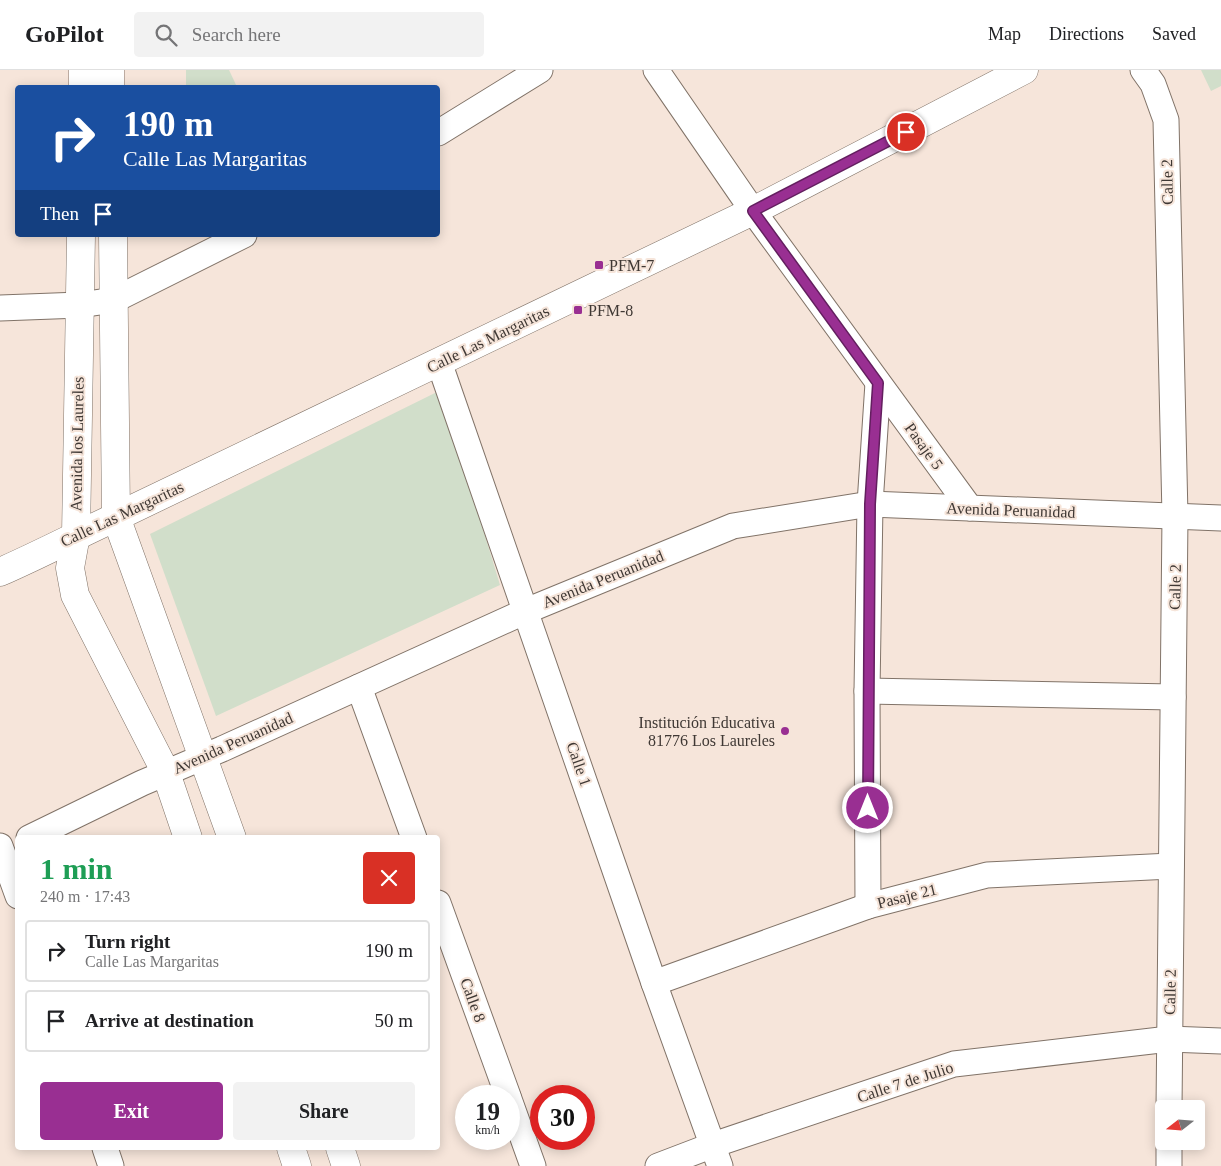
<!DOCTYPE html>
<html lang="en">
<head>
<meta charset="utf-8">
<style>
  body { margin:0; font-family:Georgia,serif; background:#f2f2f2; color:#202124; height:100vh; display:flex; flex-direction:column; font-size:19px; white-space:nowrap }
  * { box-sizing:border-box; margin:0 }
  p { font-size:16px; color:#757577 }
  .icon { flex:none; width:28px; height:28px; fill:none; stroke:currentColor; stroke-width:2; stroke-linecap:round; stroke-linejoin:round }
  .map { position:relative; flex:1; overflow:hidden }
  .side { position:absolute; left:15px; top:765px; width:425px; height:315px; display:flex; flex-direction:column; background:#fff; border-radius:5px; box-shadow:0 2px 12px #0003 }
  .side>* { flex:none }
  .top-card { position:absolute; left:15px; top:15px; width:425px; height:152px; border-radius:5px; box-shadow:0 2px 12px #0003; background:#1a4fa0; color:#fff; overflow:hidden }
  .needle { width:32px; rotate:253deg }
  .fabs { position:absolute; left:1155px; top:1030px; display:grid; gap:10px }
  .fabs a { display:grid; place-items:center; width:50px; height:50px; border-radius:5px; background:#fff; box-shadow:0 2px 12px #0003; font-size:25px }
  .speed { position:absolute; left:455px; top:1015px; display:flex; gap:10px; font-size:25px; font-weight:700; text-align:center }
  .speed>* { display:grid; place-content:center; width:65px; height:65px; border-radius:50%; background:#fff; box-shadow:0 2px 12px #0003; line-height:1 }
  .speed small { font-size:12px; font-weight:400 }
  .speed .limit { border:8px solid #d22; background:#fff; color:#111 }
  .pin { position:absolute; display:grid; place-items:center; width:42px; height:42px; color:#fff; margin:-21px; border:2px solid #fff; border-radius:50%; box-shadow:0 1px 5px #0007 }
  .me { position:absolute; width:55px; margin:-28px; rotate:0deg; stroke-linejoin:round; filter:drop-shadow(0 0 4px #0008) }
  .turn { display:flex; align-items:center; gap:18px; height:105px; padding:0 25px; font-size:22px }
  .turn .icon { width:65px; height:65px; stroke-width:2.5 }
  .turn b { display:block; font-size:35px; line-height:42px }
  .then { display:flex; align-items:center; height:48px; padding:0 25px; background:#0003; gap:10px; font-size:19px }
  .round { display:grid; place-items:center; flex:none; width:52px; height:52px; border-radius:5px; background:#f2f2f2 }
  .headline { display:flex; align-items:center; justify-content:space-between; height:85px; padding:0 25px }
  h1 { font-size:30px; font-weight:700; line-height:38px; color:#1e9e55 }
  .action { display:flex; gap:10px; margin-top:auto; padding:10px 25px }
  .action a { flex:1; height:58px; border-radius:5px; background:#992f92; color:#fff; font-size:20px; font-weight:700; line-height:58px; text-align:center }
  .action a+a { background:#f2f2f2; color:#202124 }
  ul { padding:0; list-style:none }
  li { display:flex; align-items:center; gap:15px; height:62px; margin:0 10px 8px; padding:0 15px; border:2px solid #e0e0e0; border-radius:5px }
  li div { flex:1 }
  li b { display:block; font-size:19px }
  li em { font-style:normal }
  header { display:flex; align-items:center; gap:30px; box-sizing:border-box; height:70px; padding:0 25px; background:#fff; border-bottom:1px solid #e0e0e0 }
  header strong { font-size:24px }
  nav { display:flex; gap:28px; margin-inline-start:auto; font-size:18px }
  .search { width:350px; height:45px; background:#f2f2f2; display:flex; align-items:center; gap:12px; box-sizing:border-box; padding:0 18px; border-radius:5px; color:#757577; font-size:19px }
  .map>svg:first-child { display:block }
  .green { fill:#d1deca }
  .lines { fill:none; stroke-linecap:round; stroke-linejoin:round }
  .minor-casing { stroke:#817368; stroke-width:27 }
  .secondary-casing { stroke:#817368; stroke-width:29 }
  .minor { stroke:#fff; stroke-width:25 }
  .secondary { stroke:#fff; stroke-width:28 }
  .route-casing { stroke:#631f5f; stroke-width:12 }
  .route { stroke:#992f92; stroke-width:9 }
  .poi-dot { fill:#992f92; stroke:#f6e5da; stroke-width:2 }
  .labels { text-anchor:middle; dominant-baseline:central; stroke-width:4; stroke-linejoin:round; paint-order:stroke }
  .street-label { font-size:16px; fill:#3f3834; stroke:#f6e5da }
  .poi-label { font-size:16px; fill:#3f3834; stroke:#f6e5da; text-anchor:start }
</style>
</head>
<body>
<header>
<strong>GoPilot</strong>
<div class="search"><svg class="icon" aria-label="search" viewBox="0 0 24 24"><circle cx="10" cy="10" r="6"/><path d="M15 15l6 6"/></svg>Search here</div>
<nav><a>Map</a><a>Directions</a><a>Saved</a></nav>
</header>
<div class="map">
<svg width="1221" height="1096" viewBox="0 0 1221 1096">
  <rect width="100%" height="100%" fill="#f6e5da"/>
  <g class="green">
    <path d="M186,0H229L237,17H186Z"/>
    <path d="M1201,0H1221V16L1211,21Z"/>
    <path d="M441,320L500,515L216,646L150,464Z"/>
  </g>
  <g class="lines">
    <g class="minor-casing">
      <g id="minor">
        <path d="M656,0L753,141L970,438"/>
        <path d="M1143,0L1153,14L1166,50L1175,446L1169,1039"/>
        <path d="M438,63L540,0"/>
        <path d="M0,238L80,235L114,230L244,165"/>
        <path d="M439,292L654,913L720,1096"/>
        <path d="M359,617L414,768"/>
        <path d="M867,621L1173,627"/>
        <path d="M29,768L142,713L222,679L526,541L733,456L870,434L1221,448"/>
        <path d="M0,776L18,826"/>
        <path d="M438,833L508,1026"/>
        <path d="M868,836L867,621L870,434L878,313"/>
        <path d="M654,913L868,836L987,805L1171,796"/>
        <path d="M509,1029L533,1096"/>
        <path d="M105,1078L111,1096"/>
        <path d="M658,1096L713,1075L954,994L1169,969L1221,971"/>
        <path d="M1169,1096V1071"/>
      </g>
    </g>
    <g class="secondary-casing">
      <g id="secondary">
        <path d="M110,0V18"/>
        <path d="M83,18V0"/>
        <path d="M81,165L76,465L70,498L75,525L166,703L188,768"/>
        <path d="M113,165L116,447L232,768"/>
        <path d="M0,502C39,485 77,465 116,447L753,141L1024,0"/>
        <path d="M291,1078L297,1096"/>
        <path d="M340,1078L346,1096"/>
      </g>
    </g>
    <use href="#minor" class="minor"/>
    <use href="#secondary" class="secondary"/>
  </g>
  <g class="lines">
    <g class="route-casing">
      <path id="route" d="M868,738L870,434L878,313L753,141L906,62"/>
    </g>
    <use href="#route" class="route"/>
  </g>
  <g class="poi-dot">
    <rect x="594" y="190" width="10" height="10" rx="2.5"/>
    <rect x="573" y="235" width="10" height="10" rx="2.5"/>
    <circle cx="785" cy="661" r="5"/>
  </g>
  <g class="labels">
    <g class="street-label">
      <text transform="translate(1167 112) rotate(-91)">Calle 2</text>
      <text transform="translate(488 269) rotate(-26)">Calle Las Margaritas</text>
      <text transform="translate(77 374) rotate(-89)">Avenida los Laureles</text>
      <text transform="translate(924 376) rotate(54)">Pasaje 5</text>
      <text transform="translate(1011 440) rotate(2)">Avenida Peruanidad</text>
      <text transform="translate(122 444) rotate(-25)">Calle Las Margaritas</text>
      <text transform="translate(603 509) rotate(-22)">Avenida Peruanidad</text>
      <text transform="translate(1175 517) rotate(-89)">Calle 2</text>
      <text transform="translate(233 673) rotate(-24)">Avenida Peruanidad</text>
      <text transform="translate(579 694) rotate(71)">Calle 1</text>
      <text transform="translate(907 826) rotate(-14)">Pasaje 21</text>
      <text transform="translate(1170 922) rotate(-89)">Calle 2</text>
      <text transform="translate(473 930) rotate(70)">Calle 8</text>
      <text transform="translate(905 1012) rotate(-18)">Calle 7 de Julio</text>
    </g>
    <g class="poi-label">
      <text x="609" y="195">PFM-7</text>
      <text x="588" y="240">PFM-8</text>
      <text x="775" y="652" text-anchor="end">Institución Educativa<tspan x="775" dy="18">81776 Los Laureles</tspan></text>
    </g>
  </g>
</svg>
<div class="fabs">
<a><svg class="needle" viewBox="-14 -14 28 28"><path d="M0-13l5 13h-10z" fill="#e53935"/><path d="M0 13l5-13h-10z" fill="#757577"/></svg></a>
</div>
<div class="speed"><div>19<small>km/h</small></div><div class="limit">30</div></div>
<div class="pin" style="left:906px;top:62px;background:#d93025"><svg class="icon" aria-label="arrive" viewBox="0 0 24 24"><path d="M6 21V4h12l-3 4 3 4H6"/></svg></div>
<svg class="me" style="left:868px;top:738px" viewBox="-20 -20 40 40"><circle r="17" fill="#992f92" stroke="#fff" stroke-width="3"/><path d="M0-11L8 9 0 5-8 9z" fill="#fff"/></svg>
<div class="top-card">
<div class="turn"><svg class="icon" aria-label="right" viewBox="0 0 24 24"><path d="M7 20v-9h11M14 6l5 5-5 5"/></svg><div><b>190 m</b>Calle Las Margaritas</div></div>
<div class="then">Then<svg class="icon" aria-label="arrive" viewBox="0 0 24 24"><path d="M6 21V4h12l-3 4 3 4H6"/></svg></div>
</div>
<section class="side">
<div class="headline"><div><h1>1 min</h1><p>240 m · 17:43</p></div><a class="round" style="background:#d93025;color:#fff"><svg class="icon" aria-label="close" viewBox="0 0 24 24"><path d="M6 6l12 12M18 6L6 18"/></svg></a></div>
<ul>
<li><svg class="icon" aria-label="right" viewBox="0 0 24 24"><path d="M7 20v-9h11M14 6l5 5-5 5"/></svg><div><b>Turn right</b><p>Calle Las Margaritas</p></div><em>190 m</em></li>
<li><svg class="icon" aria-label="arrive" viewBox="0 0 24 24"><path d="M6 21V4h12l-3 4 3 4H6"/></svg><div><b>Arrive at destination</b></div><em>50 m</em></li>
</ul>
<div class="action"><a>Exit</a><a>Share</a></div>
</section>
</div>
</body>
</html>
